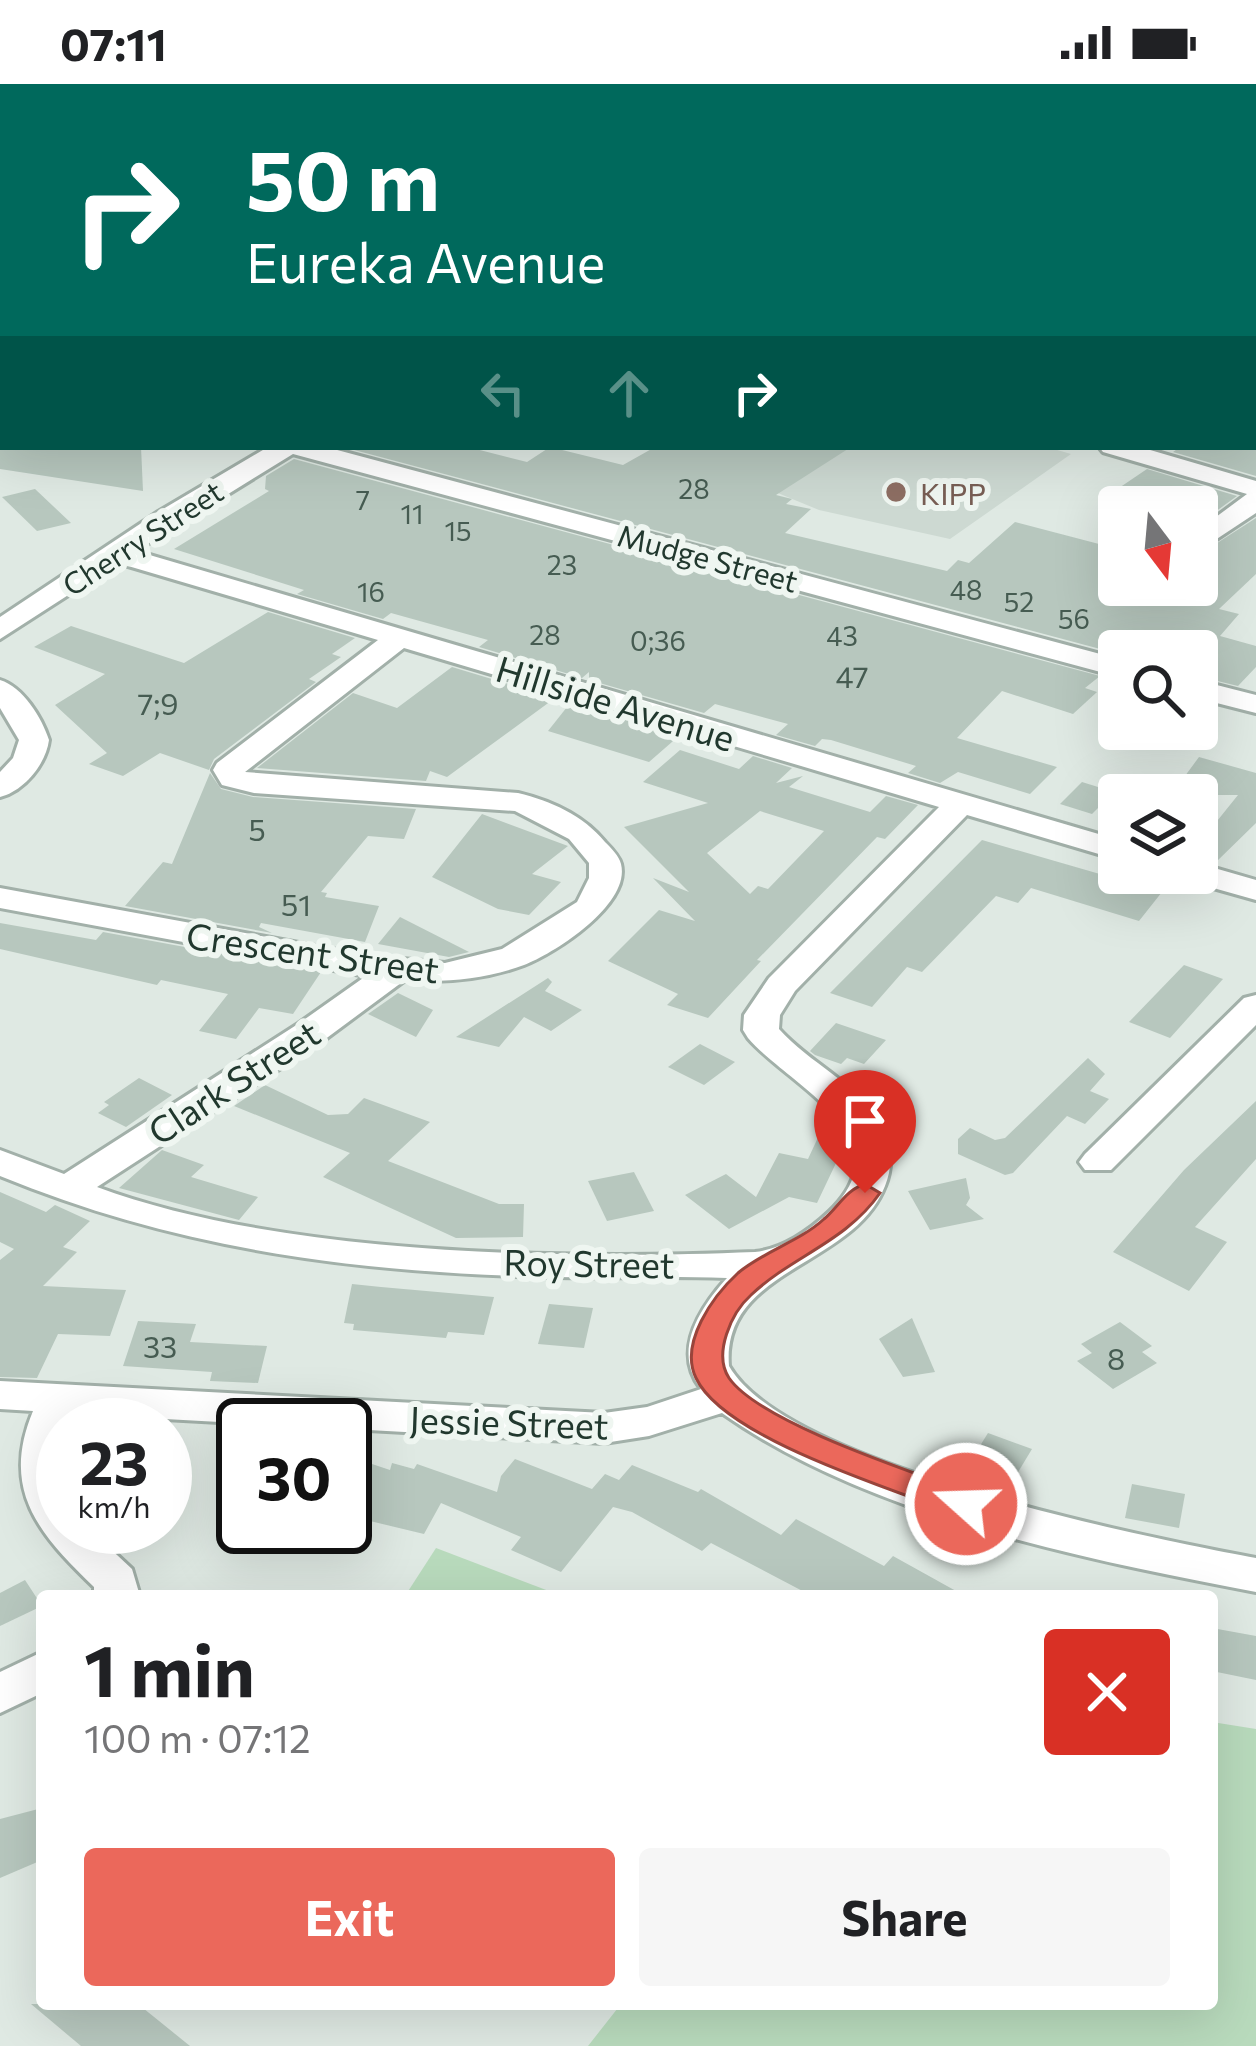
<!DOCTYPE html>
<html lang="en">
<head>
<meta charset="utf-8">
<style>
  body { margin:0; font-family:Commissioner,sans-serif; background:#f6f6f6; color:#202124; height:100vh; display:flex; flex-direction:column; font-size:45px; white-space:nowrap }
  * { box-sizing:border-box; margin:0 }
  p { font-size:39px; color:#757577 }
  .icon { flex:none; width:66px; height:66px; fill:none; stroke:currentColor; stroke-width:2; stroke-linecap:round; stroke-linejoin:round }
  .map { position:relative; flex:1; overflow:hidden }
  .sheet { position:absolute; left:36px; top:1506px; width:1182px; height:420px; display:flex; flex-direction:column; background:#fff; border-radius:12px; box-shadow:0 12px 48px #0002 }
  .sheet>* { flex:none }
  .top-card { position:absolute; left:0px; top:0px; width:1257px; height:366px; box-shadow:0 12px 48px #0002; background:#00695c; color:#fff; overflow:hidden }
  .needle { width:78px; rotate:164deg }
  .buttons { position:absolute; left:1098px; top:402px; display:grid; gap:24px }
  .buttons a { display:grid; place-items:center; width:120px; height:120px; border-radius:12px; background:#fff; box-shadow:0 12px 48px #0002; font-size:60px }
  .speed { position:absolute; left:36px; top:1314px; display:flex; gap:24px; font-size:60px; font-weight:700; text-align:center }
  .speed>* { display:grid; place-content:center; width:156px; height:156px; border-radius:50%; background:#fff; box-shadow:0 12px 48px #0002; line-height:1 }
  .speed small { font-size:30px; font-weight:400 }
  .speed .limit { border:6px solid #111; border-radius:18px; background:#fff; color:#111 }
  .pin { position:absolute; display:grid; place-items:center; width:102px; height:102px; color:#fff; margin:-123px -51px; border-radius:50% 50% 50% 0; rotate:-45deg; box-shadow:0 0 12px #0007 }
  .pin .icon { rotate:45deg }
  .me { position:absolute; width:132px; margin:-66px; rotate:290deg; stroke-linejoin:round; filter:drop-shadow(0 0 9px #0008) }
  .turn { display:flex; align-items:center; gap:42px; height:252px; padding:0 48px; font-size:54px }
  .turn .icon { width:156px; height:156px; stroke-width:2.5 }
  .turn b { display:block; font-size:84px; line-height:102px }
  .lanes { display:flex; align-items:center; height:114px; padding:0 48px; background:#0003; justify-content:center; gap:60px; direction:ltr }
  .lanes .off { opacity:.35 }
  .round { display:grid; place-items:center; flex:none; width:126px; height:126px; border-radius:12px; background:#f6f6f6 }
  .headline { display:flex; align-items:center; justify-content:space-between; height:204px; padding:0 48px }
  h1 { font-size:72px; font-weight:700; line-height:90px }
  .cta { display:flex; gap:24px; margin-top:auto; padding:24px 48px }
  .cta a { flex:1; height:138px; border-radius:12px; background:#eb685b; color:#fff; font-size:48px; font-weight:700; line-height:138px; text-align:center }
  .cta a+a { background:#f6f6f6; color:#202124 }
  .status { display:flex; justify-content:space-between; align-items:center; height:84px; padding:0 60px; background:#fff; direction:ltr }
  .status svg { height:33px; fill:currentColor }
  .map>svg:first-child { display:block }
  .built { fill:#cdd9d2 }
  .green { fill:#b8dabc }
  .building { fill:#b7c7be; fill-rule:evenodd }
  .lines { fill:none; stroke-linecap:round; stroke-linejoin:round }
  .street-casing { stroke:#a2b0a9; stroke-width:6 }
  .secondary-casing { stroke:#9fb5a9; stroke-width:6 }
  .street { fill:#fff; fill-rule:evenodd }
  .secondary { fill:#fff; fill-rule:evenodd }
  .route { fill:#eb685b; stroke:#99443b; stroke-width:3 }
  .education-dot { fill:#8d6e63; stroke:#eff6f1; stroke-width:4.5 }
  .labels { text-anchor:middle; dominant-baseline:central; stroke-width:12; stroke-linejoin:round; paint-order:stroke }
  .far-number-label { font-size:27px; fill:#465c52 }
  .far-education-label { font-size:30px; fill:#785e54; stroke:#eff6f1; text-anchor:start }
  .far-street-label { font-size:30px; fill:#21382e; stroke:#eff6f1 }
  .number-label { font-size:30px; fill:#465c52 }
  .street-label { font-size:36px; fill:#21382e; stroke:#eff6f1 }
</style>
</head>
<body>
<div class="status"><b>07:11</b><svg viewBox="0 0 49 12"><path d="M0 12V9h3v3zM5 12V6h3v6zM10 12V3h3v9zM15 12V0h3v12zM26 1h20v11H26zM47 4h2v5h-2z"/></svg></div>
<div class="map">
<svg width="1256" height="1962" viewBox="0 0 1256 1962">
  <rect width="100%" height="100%" fill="#dfe9e3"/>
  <path class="built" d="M642,363H1047L1071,370L950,455L819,426L734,391Z"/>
  <g class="green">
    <path d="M436,1464L562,1512H405Z"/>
    <path d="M1212,1638L1256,1645V1962H588L621,1920H1212Z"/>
  </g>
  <g class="building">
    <path d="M0,363H141L143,407L0,385Z"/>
    <path d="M343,363H468L527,378L550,363L623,381L655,363H851L776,411L792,415L786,420L811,425L785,449L947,487L958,476L969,479L1015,438L1099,460L1119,446V501L1177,510L1188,501H1197V472L1256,434V490L1219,525L1239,530L1220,552L1256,562V583L1238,602L1197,592V567L1138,562L1119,570Z"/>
    <path d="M1180,363H1256V392L1173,368Z"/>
    <path d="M294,375L1100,592L1085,604L1097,608L1073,630L1002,607L957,654L1057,683L1030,710L958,688L940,699L908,689L916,682L831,656L822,655L815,662L776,651L788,640L715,620L704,629L589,596V588L582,594L479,563L488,556L391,529L383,535L297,510L304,506L174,465L269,407L265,405L266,392Z"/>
    <path d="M1147,385L1237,412L1197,441V423H1164L1113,408Z"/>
    <path d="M35,405L71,439L37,447L2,413Z"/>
    <path d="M268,528L355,554L332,570L341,573L309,595L316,598L214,675L209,686L160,669L123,692L89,680L107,669L55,621L105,590L34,563L71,542L184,579Z"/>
    <path d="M452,583L555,614L447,693L430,687L426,697L257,684L353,609L397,624Z"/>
    <path d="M571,618L680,651L649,678L548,647Z"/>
    <path d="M680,666L739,685L753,672L792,684L776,699L803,692L789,703L870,728L886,712L918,721L885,755L877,753L757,876L761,877L708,934L667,921L678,910L608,877L659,826L695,837L653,794L689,808L624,743L708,719L643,698ZM760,727L824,747L768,805L758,802L750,810L707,769Z"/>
    <path d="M1199,673L1256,689V739L1215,779L1197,775V762L1238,711H1171Z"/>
    <path d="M210,689L221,705L253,713L416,725L404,755L368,752L321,808L327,809L325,813L379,822L365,858L261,839L259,843L272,849L125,822L163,778L172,780Z"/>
    <path d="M1082,698L1114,708L1092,730L1060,720Z"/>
    <path d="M482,730L568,762L532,790L561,798L529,831L498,825L432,793Z"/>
    <path d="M982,756L1162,808L1139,837L1031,804L1018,819L996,812L922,888L907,883L872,923L830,909Z"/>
    <path d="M400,833L469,868L449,873L378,860Z"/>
    <path d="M0,839L96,856L103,848L321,888L293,930L259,924L236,955L199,947L228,910L161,896L157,901L0,865Z"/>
    <path d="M1184,881L1223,895L1170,954L1129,938Z"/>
    <path d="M548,894L552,898L545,907L582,926L551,947L524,933L499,963L456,953Z"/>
    <path d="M398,909L433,926L416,953L368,930Z"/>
    <path d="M836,939L886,956L864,980L847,974L841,980L815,971L810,967Z"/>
    <path d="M700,960L735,978L704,1001L668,983Z"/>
    <path d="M1088,974L1105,990L1090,1007L1109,1015L1085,1040L1067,1032L1013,1089L1005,1091L958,1070V1055L970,1044L995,1056L1005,1054Z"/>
    <path d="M139,994L172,1011L126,1043L98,1029L109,1021L104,1018Z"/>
    <path d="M265,1001L328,1031L348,1030L364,1014L430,1038L388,1077L499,1120H524L523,1153L456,1154L323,1093L350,1069L234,1022Z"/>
    <path d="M1256,1017V1075L1195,1143L1227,1158L1189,1207L1113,1168L1184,1086Z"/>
    <path d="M828,1032L846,1058L817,1119L789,1113L729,1145L685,1111L726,1090L756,1113L779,1069L808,1075Z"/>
    <path d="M162,1066L204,1081L191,1093L258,1113L239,1136L119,1104Z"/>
    <path d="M634,1088L654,1127L607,1137L588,1097Z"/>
    <path d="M966,1094L970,1114L966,1121L984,1135L930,1146L908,1107Z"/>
    <path d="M0,1108L46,1128L55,1121L90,1137L63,1163L77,1168L43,1202L126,1206L110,1252L58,1250L37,1294L0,1293V1176L14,1165L0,1158Z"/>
    <path d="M352,1200L381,1203L494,1213L484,1251L448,1248L446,1254L353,1246L354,1240L344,1239Z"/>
    <path d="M549,1220L593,1224L584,1264L538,1260Z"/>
    <path d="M912,1234L935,1288L903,1293L879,1255Z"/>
    <path d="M138,1237L196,1240L190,1258L267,1262L258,1299L210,1297L212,1288L123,1282Z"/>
    <path d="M1120,1238L1152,1262L1142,1268L1157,1279L1113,1305L1077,1277L1092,1269L1081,1260Z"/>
    <path d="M988,1349L1032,1365L1009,1403L965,1386Z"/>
    <path d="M345,1371L390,1386L392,1379L414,1385L417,1380L497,1408L501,1392L515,1375L592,1405L605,1390L619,1396L632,1381L698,1408L701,1405L781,1451L796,1435L884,1482L893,1472L965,1512H812L711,1459L702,1467L632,1428L613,1423L561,1488L511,1466L521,1453L441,1419L424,1450L345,1431Z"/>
    <path d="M1132,1400L1185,1410L1179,1444L1125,1434Z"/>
    <path d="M25,1496L42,1522L0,1542V1509Z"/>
    <path d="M1212,1544L1256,1552V1596L1212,1587Z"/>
    <path d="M42,1724V1776L0,1794V1735Z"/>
    <path d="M31,1920H138L190,1962H81Z"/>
  </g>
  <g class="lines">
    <g class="street-casing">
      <g id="street">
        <path d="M35,0H61L33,3Z"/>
        <path d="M475,0H500L473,3Z"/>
        <path d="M692,0H716L690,3Z"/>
        <path d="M918,0H945L947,3H920Z"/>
        <path d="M1175,0H1204L1206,3H1177Z"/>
        <path d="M3,13V25L0,26V14Z"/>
        <path d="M1254,13L1256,14V26L1254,25Z"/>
        <rect x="0" y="93" width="3" height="13"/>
        <rect x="1254" y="99" width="2" height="13"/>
        <path d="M0,247L3,248V262L0,261Z"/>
        <rect x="1254" y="322" width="2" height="14"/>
        <path d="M268,363H326L1119,575V593L293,370L136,467L1119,756V776L967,731L795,907L780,931L779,945C810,980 855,997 880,1040C891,1060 894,1080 885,1102C854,1183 721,1184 729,1282C786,1381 1143,1453 1256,1474V1508C1083,1475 868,1432 722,1329L649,1352L604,1359L74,1330C49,1373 63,1395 63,1443H87L132,1485L140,1512H94V1503C39,1450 0,1406 33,1327L0,1325V1297L604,1329L647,1323L701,1305C672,1267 699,1225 727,1194C670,1192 612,1194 554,1193C360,1189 180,1166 0,1092V1066L64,1090L298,940L366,892L0,824V804L370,872L445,879L502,865L577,818L589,794V779L569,755L515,727L254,709L222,701L213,686L217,679L378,556L118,479L0,555V533L158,428ZM404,564L939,723L769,894L744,931L743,946L748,954C788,1001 908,1053 829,1128C809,1147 782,1165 755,1168C559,1176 281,1171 97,1103L324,956L405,896C445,899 486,895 524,881C555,869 631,820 621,780C619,772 611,764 605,758C583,731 551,717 518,709L245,688Z"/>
        <path d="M1099,363H1140L1256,397V429L1197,468V447L1247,410L1103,368Z"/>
        <path d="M0,596C23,603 42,634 49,656C46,680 24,707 0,713V688L13,674L19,656L0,624Z"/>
        <path d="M1197,596L1256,611V629L1197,614Z"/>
        <path d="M1197,779L1256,796V816L1185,796L1181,789H1197Z"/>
        <path d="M1256,911V941L1111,1086H1085L1079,1078L1085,1070L1244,914Z"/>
        <path d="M42,1568V1609L0,1629V1588Z"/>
      </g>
    </g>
    <g class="secondary-casing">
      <g id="secondary">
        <path d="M299,0H329L331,3H301Z"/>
        <path d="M905,0H928L903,3Z"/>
        <rect x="1254" y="220" width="2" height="14"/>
        <rect x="0" y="328" width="3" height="14"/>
      </g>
    </g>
    <use href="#street" class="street"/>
    <use href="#secondary" class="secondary"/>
  </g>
  <path class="route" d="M865,1100L880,1109C846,1158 792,1172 751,1211C731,1229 713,1270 729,1294C761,1340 922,1391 978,1412L982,1420L978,1429H954C892,1405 724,1354 696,1294C679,1259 713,1212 738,1189C764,1167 799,1158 824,1135C838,1123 847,1105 865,1100Z"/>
  <circle class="education-dot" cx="896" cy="408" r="12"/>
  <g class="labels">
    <g class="far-number-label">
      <text x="694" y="404">28</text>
      <text x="363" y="415">7</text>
      <text x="412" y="429">11</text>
      <text x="458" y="446">15</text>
      <text x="562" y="480">23</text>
      <text x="966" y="505">48</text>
      <text x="371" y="507">16</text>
      <text x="1019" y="517">52</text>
      <text x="1074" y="534">56</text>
      <text x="545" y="550">28</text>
      <text x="842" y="551">43</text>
      <text x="658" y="556">0;36</text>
    </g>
    <g class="far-education-label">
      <text x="920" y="408">KIPP</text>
    </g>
    <g class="far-street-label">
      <text transform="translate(142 453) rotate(-33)">Cherry Street</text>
      <text transform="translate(708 473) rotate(15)">Mudge Street</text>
    </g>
    <g class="number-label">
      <text x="852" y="591">47</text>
      <text x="158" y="618">7;9</text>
      <text x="257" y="744">5</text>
      <text x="296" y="819">51</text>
      <text x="160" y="1261">33</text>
      <text x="1116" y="1273">8</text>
    </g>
    <g class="street-label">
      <text transform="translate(616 618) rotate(17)">Hillside Avenue</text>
      <text transform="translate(313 867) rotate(8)">Crescent Street</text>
      <text transform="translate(233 997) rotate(-33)">Clark Street</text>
      <text transform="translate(589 1178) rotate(1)">Roy Street</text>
      <text transform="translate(509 1337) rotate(2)">Jessie Street</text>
    </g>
  </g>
</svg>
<div class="buttons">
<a><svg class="needle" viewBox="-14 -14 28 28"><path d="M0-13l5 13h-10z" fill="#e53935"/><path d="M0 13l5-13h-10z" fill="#757577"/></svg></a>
<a><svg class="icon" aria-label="search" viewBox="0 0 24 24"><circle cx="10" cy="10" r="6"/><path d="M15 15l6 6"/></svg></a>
<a><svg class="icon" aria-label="layers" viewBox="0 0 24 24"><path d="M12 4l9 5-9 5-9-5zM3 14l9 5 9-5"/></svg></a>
</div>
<div class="speed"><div>23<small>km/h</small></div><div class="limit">30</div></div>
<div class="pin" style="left:865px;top:1109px;background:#d93025"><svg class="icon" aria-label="arrive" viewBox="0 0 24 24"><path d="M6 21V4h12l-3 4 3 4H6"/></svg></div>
<svg class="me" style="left:966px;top:1420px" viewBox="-20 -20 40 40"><circle r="17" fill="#eb685b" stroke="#fff" stroke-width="3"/><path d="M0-11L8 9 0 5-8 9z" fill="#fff"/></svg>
<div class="top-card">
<div class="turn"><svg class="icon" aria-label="right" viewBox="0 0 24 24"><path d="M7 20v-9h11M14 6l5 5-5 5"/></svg><div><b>50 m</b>Eureka Avenue</div></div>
<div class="lanes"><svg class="icon off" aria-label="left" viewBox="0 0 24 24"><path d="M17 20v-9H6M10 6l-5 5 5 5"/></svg><svg class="icon off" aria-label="ahead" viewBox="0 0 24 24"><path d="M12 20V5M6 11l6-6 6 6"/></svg><svg class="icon" aria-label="right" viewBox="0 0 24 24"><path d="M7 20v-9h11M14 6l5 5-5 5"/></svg></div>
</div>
<section class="sheet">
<div class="headline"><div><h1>1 min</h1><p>100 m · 07:12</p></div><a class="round" style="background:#d93025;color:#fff"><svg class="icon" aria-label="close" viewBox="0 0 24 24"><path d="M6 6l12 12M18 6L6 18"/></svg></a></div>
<div class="cta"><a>Exit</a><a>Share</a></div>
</section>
</div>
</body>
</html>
